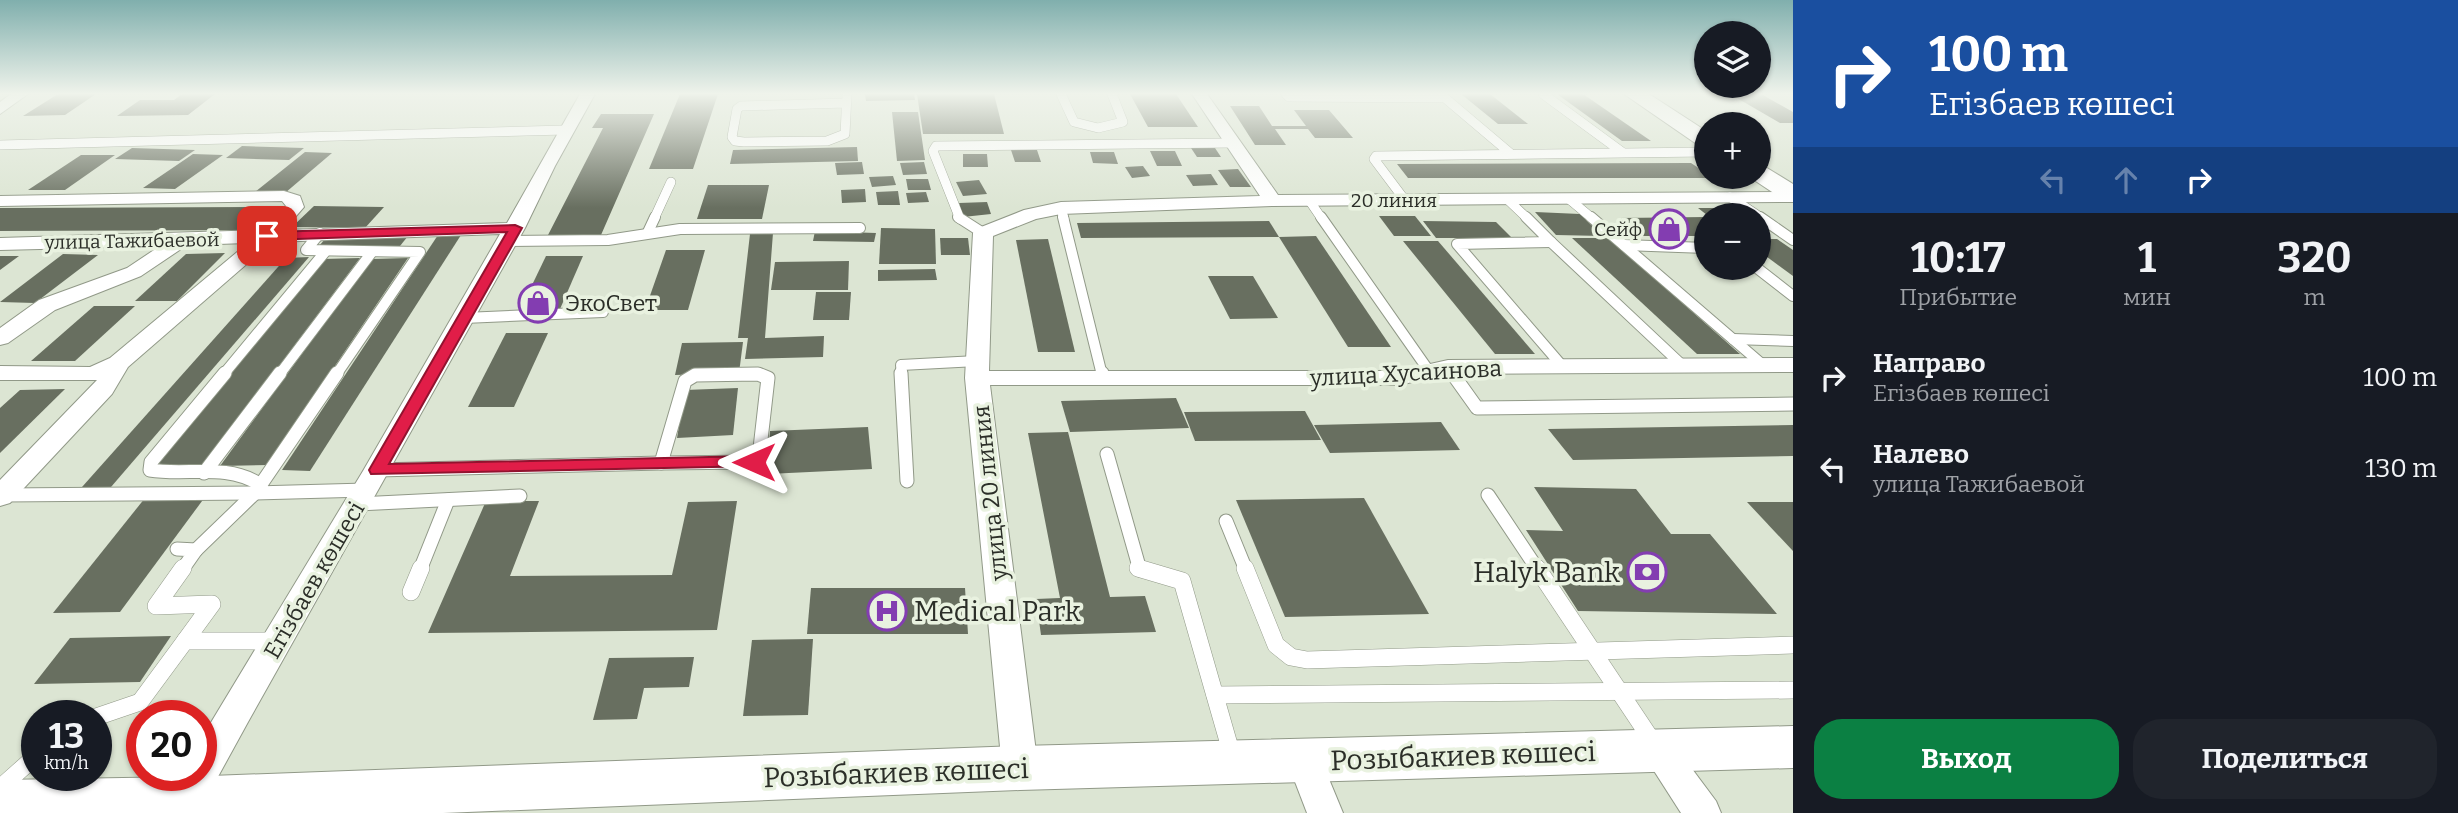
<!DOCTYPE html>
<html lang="ru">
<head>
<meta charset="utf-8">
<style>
  body { margin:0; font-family:Bitter,serif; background:#20242c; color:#f1f3f6; height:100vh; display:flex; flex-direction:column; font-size:26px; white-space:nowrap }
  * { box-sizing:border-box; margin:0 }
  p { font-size:23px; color:#9ea1a6 }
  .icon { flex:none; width:38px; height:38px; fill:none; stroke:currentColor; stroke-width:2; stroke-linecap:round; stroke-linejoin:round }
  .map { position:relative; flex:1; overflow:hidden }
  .side { display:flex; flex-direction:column; background:#171b24; width:665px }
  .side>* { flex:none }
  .guide { background:#1a4fa0; color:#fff; overflow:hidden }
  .fabs { position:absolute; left:1694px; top:21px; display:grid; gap:14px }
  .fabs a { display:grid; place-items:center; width:77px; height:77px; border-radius:50%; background:#171b24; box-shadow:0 2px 5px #0004; font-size:35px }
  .speed { position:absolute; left:21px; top:700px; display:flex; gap:14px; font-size:35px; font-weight:700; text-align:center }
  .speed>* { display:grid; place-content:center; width:91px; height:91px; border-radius:50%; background:#171b24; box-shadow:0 2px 5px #0004; line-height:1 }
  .speed small { font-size:18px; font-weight:400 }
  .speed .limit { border:10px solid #d22; background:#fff; color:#111 }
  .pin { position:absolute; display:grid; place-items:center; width:60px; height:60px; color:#fff; margin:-30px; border-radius:14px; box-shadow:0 4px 10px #0006 }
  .me { position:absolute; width:77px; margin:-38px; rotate:270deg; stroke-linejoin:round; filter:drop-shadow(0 0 5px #0008) }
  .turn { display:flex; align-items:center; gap:24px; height:147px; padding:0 21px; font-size:32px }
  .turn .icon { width:91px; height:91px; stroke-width:2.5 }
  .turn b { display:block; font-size:49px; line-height:60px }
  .lanes { display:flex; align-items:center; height:66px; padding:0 21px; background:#0003; justify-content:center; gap:35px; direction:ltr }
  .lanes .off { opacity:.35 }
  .eta { display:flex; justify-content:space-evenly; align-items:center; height:119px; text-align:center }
  .eta b { font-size:42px; font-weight:700; line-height:49px }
  .primary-button { display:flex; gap:14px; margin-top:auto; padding:14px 21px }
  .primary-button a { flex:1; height:80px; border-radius:28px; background:#0b8043; color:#fff; font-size:28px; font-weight:700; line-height:80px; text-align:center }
  .primary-button a+a { background:#20242c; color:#f1f3f6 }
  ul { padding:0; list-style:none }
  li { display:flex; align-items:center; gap:21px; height:91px; padding:0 21px }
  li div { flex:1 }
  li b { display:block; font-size:26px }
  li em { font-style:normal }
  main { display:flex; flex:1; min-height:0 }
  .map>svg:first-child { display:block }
  .building { fill:#686f60 }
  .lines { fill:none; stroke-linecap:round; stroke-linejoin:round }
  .service-far3-casing { stroke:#919988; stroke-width:10 }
  .service-far2-casing { stroke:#919988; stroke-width:12 }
  .service-far1-casing { stroke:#919988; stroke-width:15 }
  .service-casing { stroke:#919988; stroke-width:18 }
  .minor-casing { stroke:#919988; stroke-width:2 }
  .secondary-casing { stroke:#919988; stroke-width:2 }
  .service-far3 { stroke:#fff; stroke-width:9 }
  .service-far2 { stroke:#fff; stroke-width:10 }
  .service-far1 { stroke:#fff; stroke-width:13 }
  .service { stroke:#fff; stroke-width:17 }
  .minor { fill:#fff; fill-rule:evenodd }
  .secondary { fill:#fff; fill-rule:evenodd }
  .route { fill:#e11d48; stroke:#92132f; stroke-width:2 }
  .labels { text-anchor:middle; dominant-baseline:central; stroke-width:7; stroke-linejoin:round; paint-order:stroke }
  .far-street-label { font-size:19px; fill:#2b2e28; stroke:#e9f2e0 }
  .far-poi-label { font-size:19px; fill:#2b2e28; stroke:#e9f2e0; text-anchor:end }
  .poi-label { font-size:23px; fill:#2b2e28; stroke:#e9f2e0; text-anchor:start }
  .street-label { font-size:23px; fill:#2b2e28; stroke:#e9f2e0 }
  .near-poi-label { font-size:28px; fill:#2b2e28; stroke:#e9f2e0; text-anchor:end }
  .near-street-label { font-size:28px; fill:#2b2e28; stroke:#e9f2e0 }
</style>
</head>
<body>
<main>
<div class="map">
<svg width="1793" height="813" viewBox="0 0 1793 813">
  <rect width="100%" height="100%" fill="#dce5d3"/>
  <g class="building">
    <path d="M58,94H96L65,115L23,116Z"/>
    <path d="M182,94H215L188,115L117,116L140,100H174Z"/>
    <path d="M680,94H718L693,169H649Z"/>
    <path d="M865,94H914L915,100L866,101Z"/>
    <path d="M917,94H994L1004,134H923Z"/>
    <path d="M1130,94H1176L1198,127H1148Z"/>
    <path d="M1461,94H1490L1528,124H1498Z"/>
    <path d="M1557,94H1583L1651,141H1622Z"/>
    <path d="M1730,94H1761L1793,112V123H1780Z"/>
    <path d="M1230,106H1259L1272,126H1306L1294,110H1329L1353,138H1315L1308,129H1275L1286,145H1255Z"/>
    <path d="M892,112H918L925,160L897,161Z"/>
    <path d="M601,114H654L601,235H548L603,128H592Z"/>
    <path d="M242,146L304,148L289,160L226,158Z"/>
    <path d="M857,147L858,161L730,164L733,150Z"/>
    <path d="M132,148L195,150L179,161L115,159Z"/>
    <path d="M1191,148H1215L1221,157H1197Z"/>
    <path d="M1011,150H1037L1041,162H1015Z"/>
    <path d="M1150,151H1175L1182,166H1157Z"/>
    <path d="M305,152L332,153L285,193L255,192Z"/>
    <path d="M1090,152H1114L1118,164L1093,163Z"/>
    <path d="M193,154L223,155L175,189L143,188Z"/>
    <path d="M963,154H987L988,167H963Z"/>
    <path d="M81,155H115L65,190H28Z"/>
    <path d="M862,162L864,174L837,175L835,163Z"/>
    <path d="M924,162L927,174L903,175L900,163Z"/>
    <path d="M1691,163L1706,173V178H1408L1397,164Z"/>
    <path d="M1143,166L1150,176L1132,178L1125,167Z"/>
    <path d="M1238,169L1251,187H1230L1218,170Z"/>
    <path d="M1211,174L1218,185L1193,186L1186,175Z"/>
    <path d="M893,176L896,185L872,187L869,177Z"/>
    <path d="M906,179H928L931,190H908Z"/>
    <path d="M979,180L987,194L963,196L956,182Z"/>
    <path d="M708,185H769L762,219H697Z"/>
    <path d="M865,189L866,202L842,203L841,190Z"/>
    <path d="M898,191L900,205H878L876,192Z"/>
    <path d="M926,192L929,202L908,203L906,193Z"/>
    <path d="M987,202L991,214L963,217L959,203Z"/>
    <path d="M314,206L384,207L365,228L292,227Z"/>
    <path d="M282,207L259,230L0,231V208Z"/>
    <path d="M1698,208H1728L1738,215H1707Z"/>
    <path d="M1535,212L1580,214L1603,236L1556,235Z"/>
    <path d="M1379,216H1415L1431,236H1394Z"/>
    <path d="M1706,217V236H1642L1620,218Z"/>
    <path d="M1269,221L1279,237L1081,238L1077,223Z"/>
    <path d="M1423,221L1496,222L1512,238H1436Z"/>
    <path d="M881,228L935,229L936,264H879Z"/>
    <path d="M815,231L876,233L874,242L813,241Z"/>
    <path d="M773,233L765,338L824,336L823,357L745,359L748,338H738L750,234Z"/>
    <path d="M438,235H461L310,471L282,470Z"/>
    <path d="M408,236L400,246L318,247L327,237Z"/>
    <path d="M1316,236L1391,347H1348L1279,237Z"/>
    <path d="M940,238H968L970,255H941Z"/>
    <path d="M1572,238H1609L1740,354H1697Z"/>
    <path d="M1048,239L1075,352H1038L1016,240Z"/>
    <path d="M1759,239H1777L1793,250V276L1759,251Z"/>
    <path d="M1403,241H1438L1535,354H1495Z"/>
    <path d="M666,250H705L688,310H645Z"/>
    <path d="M225,253L177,301H135L186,254Z"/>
    <path d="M63,254L98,255L35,303L0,302Z"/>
    <path d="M0,256H19L0,270Z"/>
    <path d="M546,256H583L560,309L520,310Z"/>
    <path d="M309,257L111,487H82L286,258Z"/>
    <path d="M360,258L205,465L157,466L323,259Z"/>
    <path d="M408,258L268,465L220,466L371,259Z"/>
    <path d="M849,261L848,290H771L775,262Z"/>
    <path d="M935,269L937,280L878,281V270Z"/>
    <path d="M1208,276H1253L1278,318L1230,319Z"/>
    <path d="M816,292H851L849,320H813Z"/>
    <path d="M94,306H135L75,361H31Z"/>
    <path d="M506,333H548L514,407H468Z"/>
    <path d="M743,342L739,373L675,375L682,343Z"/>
    <path d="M738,388L733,435L677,438L685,390Z"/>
    <path d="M65,389L0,453V408L20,390Z"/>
    <path d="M1176,398L1189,428L1070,432L1061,401Z"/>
    <path d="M1305,411L1321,440L1195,441L1184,412Z"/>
    <path d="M1441,422L1460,450L1330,453L1314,425Z"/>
    <path d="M1793,425V456L1573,460L1548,429Z"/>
    <path d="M868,427L872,469L768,474L770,431Z"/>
    <path d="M1068,432L1110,597L1145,596L1156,632L1041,635L1036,599L1060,598L1028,433Z"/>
    <path d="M1534,487L1636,489L1671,534H1710L1777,614L1578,611L1526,530L1563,531Z"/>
    <path d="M205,497L120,612L53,613L145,498Z"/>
    <path d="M1364,498L1429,614L1285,617L1236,500Z"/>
    <path d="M486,501H539L510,576L672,575L688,502L737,501L717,630L428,633Z"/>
    <path d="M1747,502H1793V551Z"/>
    <path d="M811,588H965L968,634H807Z"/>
    <path d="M171,636L140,682L34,684L70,638Z"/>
    <path d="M813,639L808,715L743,716L752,640Z"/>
    <path d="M694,657L689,687L644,688L637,719L593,720L609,658Z"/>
  </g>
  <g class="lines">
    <g class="service-far3-casing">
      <g id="service-far3">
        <path d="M1061,94L1074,122L1098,128L1123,122L1112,94"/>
        <path d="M1286,94L1289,97L1445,98L1510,153"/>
        <path d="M1543,94L1622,152"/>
        <path d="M846,103L741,106L737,109L732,137L735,141L744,142L827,141L845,134L847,94"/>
        <path d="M0,145L565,130"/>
        <path d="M1730,197L1757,215"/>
        <path d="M1404,199L1374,159L1376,156L1706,152"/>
        <path d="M1507,199L1528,219"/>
        <path d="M1569,199L1593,219"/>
        <path d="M1309,200L1322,219"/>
        <path d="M1061,208L1064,219"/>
        <path d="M1759,217L1762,219"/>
        <path d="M654,219L671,182"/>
        <path d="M960,219L933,151L936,146L1232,143"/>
      </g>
    </g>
    <g class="service-far2-casing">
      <g id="service-far2">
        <path d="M958,217L983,233"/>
        <path d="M1063,217L1102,375"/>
        <path d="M1321,217L1429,371"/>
        <path d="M1526,217L1551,242L1457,244L1563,367"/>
        <path d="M1591,217L1763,365"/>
        <path d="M1760,217L1793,240"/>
        <path d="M648,232L655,217"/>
        <path d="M320,233L306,250L420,252L336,375"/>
        <path d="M508,241L608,240L680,229L860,228"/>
        <path d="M1551,242L1682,365"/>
        <path d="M1624,245L1706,248"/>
        <path d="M1757,268L1793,296"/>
        <path d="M464,318L603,312"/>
        <path d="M1733,339L1793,341"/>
        <path d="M1448,367L1453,375"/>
        <path d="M223,375L325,252"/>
        <path d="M279,375L372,252"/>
        <path d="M713,375H760"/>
        <path d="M902,375L901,365L977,361"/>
      </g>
    </g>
    <g class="service-far1-casing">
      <g id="service-far1">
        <path d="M225,373L151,462L150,470C186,476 226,463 259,484"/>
        <path d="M337,373L255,493L366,490"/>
        <path d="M901,373L907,481"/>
        <path d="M1102,373L1103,378"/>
        <path d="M1452,373L1477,408L1793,404"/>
        <path d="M758,374L768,378L759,457L754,462L661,463L685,381L695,375Z"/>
        <path d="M1107,454L1140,570"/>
        <path d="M377,470L661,463"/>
        <path d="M204,473L280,373"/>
        <path d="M3,495L255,493"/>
        <path d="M1488,495L1538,570"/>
        <path d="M358,504L520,496"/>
        <path d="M1226,521L1246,570"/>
        <path d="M177,549L196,550L182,570"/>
        <path d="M196,550L255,493"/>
        <path d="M420,570L448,500"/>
      </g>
    </g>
    <g class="service-casing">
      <g id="service">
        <path d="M183,568L156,606L212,604L185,641"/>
        <path d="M1138,568L1182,581L1232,755"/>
        <path d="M1245,568L1276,645L1291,657L1307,660L1793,645"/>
        <path d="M1537,568L1653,742"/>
        <path d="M411,592L421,568"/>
        <path d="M1215,695L1793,690"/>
        <path d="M96,717L140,702L185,641H275"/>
        <path d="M0,788L37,755"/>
      </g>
    </g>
    <g class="minor-casing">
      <g id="minor">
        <path d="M11,94H28L0,114V102Z"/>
        <path d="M580,94H595L555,166L525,228L248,722L214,784L201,788L188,784L185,775H201V739L363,471L500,234L272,242L128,367L112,394L10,503L0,506V480L97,380H0V366L90,367L110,358L248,243L187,245L141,276L55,310L8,343L0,345V328L39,300L127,268L160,246L0,250V238L262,230L286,206L282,201L0,206V196L284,191L300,196L304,207L284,230L507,223Z"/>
        <path d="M1192,94H1207L1278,195L1793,192V202L1273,206L1061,214L1036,219L993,236L989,371H1399L1448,360L1793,358V372L1448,374L1399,385H990L1038,768L1033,779L1020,784L1007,779L1002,768L965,378L973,233L976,229L1024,210L1061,202L1260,196Z"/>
        <path d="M1657,733L1669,738L1716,801L1721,813H1681L1640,749L1645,738Z"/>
        <path d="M1305,745L1317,750L1343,813H1307L1287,761L1293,750Z"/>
      </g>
    </g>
    <g class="secondary-casing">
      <g id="secondary">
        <path d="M1624,94H1649L1706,131V147L1698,145Z"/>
        <path d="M1759,166L1767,168L1793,184V202L1784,200L1751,178L1759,177Z"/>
        <path d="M1793,726V768L1020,790L443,813H0V780L185,777L1020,746Z"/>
      </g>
    </g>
    <use href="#service-far3" class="service-far3"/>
    <use href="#service-far2" class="service-far2"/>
    <use href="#service-far1" class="service-far1"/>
    <use href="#service" class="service"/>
    <use href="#minor" class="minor"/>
    <use href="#secondary" class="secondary"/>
  </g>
  <linearGradient id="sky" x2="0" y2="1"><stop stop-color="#80afad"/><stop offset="0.45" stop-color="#eff3eb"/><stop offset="1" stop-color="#eff3eb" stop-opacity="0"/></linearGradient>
  <rect width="1793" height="208" fill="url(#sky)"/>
  <path class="route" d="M515,225L522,228L389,464L754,456L763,462L760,466L371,474L369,470L507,232L267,240L261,236L267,232Z"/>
  <defs>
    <g id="shop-ring" transform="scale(2.0125)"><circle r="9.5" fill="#e9f2e0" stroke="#833db1" stroke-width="1.5"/><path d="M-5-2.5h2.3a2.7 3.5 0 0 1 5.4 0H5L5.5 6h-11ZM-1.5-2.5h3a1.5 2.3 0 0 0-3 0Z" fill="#833db1"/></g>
    <g id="bank-ring" transform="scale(2.0125)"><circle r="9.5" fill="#e9f2e0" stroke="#833db1" stroke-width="1.5"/><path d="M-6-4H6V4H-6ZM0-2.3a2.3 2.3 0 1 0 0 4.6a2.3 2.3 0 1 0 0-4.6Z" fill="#833db1"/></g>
    <g id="hospital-ring" transform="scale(2.0125)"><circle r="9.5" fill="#e9f2e0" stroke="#833db1" stroke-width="1.5"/><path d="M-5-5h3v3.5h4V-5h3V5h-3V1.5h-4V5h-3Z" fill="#833db1"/></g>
  </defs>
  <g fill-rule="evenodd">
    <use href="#shop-ring" x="1669" y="229"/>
    <use href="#shop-ring" x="538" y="303"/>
    <use href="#bank-ring" x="1647" y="572"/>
    <use href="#hospital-ring" x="887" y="611"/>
  </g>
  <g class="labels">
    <g class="far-street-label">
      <text x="1394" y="200">20 линия</text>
      <text transform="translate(132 241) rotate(-1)">улица Тажибаевой</text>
    </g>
    <g class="far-poi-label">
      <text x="1642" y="229">Сейф</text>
    </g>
    <g class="poi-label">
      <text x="565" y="303">ЭкоСвет</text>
    </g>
    <g class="street-label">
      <text transform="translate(1406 373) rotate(-3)">улица Хусаинова</text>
      <text transform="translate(990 493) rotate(-96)">улица 20 линия</text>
      <text transform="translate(314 580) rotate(-60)">Егізбаев көшесі</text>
    </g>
    <g class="near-poi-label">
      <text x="1620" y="572">Halyk Bank</text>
      <text x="914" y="611" text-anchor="start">Medical Park</text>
    </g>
    <g class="near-street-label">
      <text transform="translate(1463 756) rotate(-2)">Розыбакиев көшесі</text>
      <text transform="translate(896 773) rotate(-2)">Розыбакиев көшесі</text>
    </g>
  </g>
</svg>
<div class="fabs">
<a><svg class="icon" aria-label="layers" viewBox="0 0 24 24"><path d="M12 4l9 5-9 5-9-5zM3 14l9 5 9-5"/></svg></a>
<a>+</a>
<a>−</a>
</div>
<div class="speed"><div>13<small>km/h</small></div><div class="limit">20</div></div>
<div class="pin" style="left:267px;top:236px;background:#d93025"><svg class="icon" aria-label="arrive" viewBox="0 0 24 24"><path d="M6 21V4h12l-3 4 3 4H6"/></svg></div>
<svg class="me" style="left:754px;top:462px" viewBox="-20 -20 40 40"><path d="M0-17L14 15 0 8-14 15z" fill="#e11d48" stroke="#fff" stroke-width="4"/></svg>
</div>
<section class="side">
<div class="guide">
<div class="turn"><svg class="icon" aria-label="right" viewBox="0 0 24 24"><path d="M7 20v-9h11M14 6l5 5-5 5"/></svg><div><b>100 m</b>Егізбаев көшесі</div></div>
<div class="lanes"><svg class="icon off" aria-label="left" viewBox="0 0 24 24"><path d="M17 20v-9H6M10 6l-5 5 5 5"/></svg><svg class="icon off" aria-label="ahead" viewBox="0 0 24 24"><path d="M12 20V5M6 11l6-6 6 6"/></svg><svg class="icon" aria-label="right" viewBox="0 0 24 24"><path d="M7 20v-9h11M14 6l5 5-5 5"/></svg></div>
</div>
<div class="eta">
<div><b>10:17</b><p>Прибытие</p></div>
<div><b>1</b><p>мин</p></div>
<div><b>320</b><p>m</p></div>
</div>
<ul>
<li><svg class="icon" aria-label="right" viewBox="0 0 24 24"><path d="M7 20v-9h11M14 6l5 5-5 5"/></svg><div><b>Направо</b><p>Егізбаев көшесі</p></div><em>100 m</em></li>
<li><svg class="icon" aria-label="left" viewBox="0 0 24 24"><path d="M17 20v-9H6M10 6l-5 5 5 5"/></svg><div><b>Налево</b><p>улица Тажибаевой</p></div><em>130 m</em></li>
</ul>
<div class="primary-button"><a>Выход</a><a>Поделиться</a></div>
</section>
</main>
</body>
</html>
